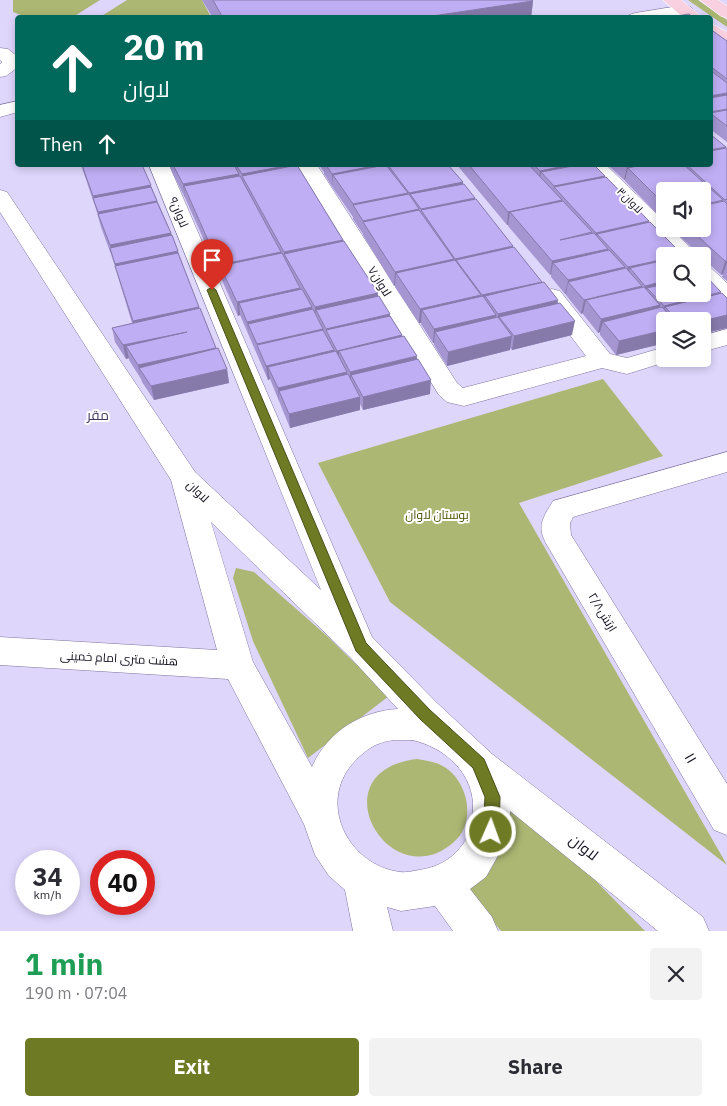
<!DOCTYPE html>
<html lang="en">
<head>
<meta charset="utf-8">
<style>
  body { margin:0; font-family:"IBM Plex Sans",Cairo,sans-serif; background:#f2f2f3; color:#2b2b33; height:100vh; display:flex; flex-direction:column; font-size:19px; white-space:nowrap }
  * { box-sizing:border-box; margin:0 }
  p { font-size:16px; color:#7c7c81 }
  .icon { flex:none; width:28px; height:28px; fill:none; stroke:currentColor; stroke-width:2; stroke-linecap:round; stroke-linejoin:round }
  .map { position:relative; height:931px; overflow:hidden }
  .details { display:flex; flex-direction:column; background:#fff; flex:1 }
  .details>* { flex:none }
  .guide { position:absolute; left:15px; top:15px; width:698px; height:152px; border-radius:5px; box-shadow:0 2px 8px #0003; background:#00695c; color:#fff; overflow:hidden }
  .controls { position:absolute; left:656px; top:182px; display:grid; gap:10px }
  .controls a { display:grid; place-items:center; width:55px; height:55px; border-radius:5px; background:#fff; box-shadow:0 2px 8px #0003; font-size:25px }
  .speed { position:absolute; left:15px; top:850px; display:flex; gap:10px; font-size:25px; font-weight:700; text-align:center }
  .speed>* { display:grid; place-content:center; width:65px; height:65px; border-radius:50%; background:#fff; box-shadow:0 2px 8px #0003; line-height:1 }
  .speed small { font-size:12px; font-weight:400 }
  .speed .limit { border:8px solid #d22; background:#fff; color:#111 }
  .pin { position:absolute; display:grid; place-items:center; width:42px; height:42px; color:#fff; margin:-51px -21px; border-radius:50% 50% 50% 0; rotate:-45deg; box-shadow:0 0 5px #0007 }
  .pin .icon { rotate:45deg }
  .me { position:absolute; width:55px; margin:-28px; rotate:2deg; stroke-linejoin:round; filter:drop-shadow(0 0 4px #0008) }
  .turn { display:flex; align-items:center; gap:18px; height:105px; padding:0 25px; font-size:22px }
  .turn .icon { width:65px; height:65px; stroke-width:2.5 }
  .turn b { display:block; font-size:35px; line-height:42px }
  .then { display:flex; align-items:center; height:48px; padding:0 25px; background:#0003; gap:10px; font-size:19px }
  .round { display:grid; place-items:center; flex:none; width:52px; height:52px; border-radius:5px; background:#f2f2f3 }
  .head { display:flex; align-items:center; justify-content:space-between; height:85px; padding:0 25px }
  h1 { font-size:30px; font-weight:700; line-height:38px; color:#1e9e55 }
  .button { display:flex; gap:10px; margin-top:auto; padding:10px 25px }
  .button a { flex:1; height:58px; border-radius:5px; background:#6f7a25; color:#fff; font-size:20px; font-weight:700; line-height:58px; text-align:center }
  .button a+a { background:#f2f2f3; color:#2b2b33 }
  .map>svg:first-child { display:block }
  .green { fill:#acb773 }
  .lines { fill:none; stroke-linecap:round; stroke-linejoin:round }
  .minor-casing { stroke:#7e739e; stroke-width:1 }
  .major-casing { stroke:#fff; stroke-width:1 }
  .minor { fill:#fff; fill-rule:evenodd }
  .major { fill:#f9d0df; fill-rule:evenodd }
  .wall { fill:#a596d2 }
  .shaded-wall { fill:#867aab }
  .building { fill:#c0aef4; stroke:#867aab }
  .route { fill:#6f7a25; stroke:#484f18 }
  .labels { text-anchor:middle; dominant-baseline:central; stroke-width:4; stroke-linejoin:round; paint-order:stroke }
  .far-street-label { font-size:11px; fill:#0f0b1a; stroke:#fefefe }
  .street-label { font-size:12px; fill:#0f0b1a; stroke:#fefefe }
  .park-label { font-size:12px; fill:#4b5205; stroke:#fefefe }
  .neighbourhood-label { font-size:14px; fill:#463b61; stroke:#fefefe }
  .near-street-label { font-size:15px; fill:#0f0b1a; stroke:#fefefe }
</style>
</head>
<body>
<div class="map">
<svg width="727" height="931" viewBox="0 0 727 931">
  <rect width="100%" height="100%" fill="#dfd6fc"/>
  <g class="green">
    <path d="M13,0H100L73,17H26L13,12Z"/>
    <path d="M127,0H202L211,17H100Z"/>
    <path d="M688,0H698L727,20V27Z"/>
    <path d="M603,379L663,456L519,503L727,865L390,602L318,463Z"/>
    <path d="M236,568L254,572L326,635L389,696L308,758L253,641L233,578Z"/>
    <path d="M417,759C428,761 437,762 446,768C469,784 476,823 454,842C389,899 316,771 417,759Z"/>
    <path d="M513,807L589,874L645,931H501L467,889Z"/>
  </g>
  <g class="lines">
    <g class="minor-casing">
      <g id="minor">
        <path d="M685,5L691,7L693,10L691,13L668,18H627L629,15L635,13Z"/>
        <path d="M0,48L8,49L18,57V67L6,76L0,77V64L2,62L0,60Z"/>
        <path d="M18,101V112L0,117V105Z"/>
        <path d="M149,165H169L372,637L437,703L492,754L703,917L709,931H658L510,811L509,832L504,845L486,877L470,889L492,917L498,931H453L435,906L401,911L387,907L393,931H353L345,890L329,876L315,855L304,824L228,679L0,665V637L217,650L171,480L0,212V190L7,192L195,472L321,590ZM211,522L350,657L398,709C361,711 327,732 312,767L253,662ZM412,740C445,747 475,774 473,810C473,821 473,828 467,838C456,857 440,867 419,870C413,871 406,873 400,872C346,865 315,799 357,759C363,753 370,747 378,744C389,739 401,740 412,740Z"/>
        <path d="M297,165H317L457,383L463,388L586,356L540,296L544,291L552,289L560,291L610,354L627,358L665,347V359H675L627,374L602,368L464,406L447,402L439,395Z"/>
        <path d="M585,165H606L665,222V229H672L698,256H675Z"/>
        <path d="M702,265L710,267L727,283V303L719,301L702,285Z"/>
        <path d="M727,329V345L702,352V336Z"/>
        <path d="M727,452V472L573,517L570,523L571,535L727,784V835L714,830L547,545C536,526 543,518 553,501Z"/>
      </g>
    </g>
    <g class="major-casing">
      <g id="major">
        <path d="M663,0H681L703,18H684Z"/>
        <path d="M700,0H718L727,6V18L721,16Z"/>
        <path d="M710,23L727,32V45L721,44L710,36Z"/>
      </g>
    </g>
    <use href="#minor" class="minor"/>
    <use href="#major" class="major"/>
  </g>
  <g class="wall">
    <path d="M202,0H532L533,1L531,18H213Z"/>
    <path d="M710,29L727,41V142L710,129Z"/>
    <path d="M726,147L725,148H727V281L722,277L723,274L721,275L702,257V256H701L672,229H702L665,191V222L625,181V180H624L610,167L611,165H710Z"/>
    <path d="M81,165H142L172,235L199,308L216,349L227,369L229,383L154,400L142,382L141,379L129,360V358L126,359L115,342L112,328L132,323L112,257L101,227L96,209Z"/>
    <path d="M170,165H296L343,241L378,293V296L402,336L417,356L416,359L430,394L363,410L360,404V410L290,428L270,379L268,380L240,315L238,316L185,198L171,170Z"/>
    <path d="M319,165H448L463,182V184L513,247L542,282V283L558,303L572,335L512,350L510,348V350L447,366L434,345V343H433L421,324V323H419L395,287V285L394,286L363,235V234L353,219V217L333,188L324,174V172Z"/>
    <path d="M457,165H594L605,176V177L649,223L683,255V256L702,321H665V343L616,355L600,335V332L598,333L583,314V313L581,314L566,295V294H565L551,277V274L550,275L508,226V225H507Z"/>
  </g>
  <g class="shaded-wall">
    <path d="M533,1L531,18H419Z"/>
    <path d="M727,93V105L710,108V96Z"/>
    <path d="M726,147L722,160L710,162V150Z"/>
    <path d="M291,165H296L297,177L242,176L243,187L242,174Z"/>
    <path d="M379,165H386L333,175V187L332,174Z"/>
    <path d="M569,165H590L541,172L539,184H538L540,171Z"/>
    <path d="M635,165H674L628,168L625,180H624L627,167Z"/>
    <path d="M239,174L241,187L184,186L185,198L183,184Z"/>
    <path d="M605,176L602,189L554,187L553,199H552L554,186Z"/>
    <path d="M463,182L462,195L410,194L409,206H408L409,193Z"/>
    <path d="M151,185L153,199L97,209L93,196Z"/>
    <path d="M408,193L407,206L353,205V217V204Z"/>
    <path d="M475,198L474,211L421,210L420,222L421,209Z"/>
    <path d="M562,200L560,214L510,212L508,225H507L508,212Z"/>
    <path d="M157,201L159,215L99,217L98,212Z"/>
    <path d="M419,209V222H363V234V221Z"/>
    <path d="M649,221L646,235L597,234L594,246L593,247L596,233Z"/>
    <path d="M171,233L174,247L111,250L110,245Z"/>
    <path d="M343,240V254H284L285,266L284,252Z"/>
    <path d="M513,246L511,260H456L455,272H454L455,259Z"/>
    <path d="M608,249L605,262L553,263L551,274L550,275L552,261Z"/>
    <path d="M178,251L180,265L117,270L115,264Z"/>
    <path d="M281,252L282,266H220L222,278L221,279L219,265Z"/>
    <path d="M454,259L453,273H396L395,285L394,286L395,272Z"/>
    <path d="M665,259V272L630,268L627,280L624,281L628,267Z"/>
    <path d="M725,261H727V263L723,274L721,275Z"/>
    <path d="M625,267L622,281L568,282L566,294H565L568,280Z"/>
    <path d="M665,281V294L647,288L644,299H642L645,286Z"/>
    <path d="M542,282L540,295L485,296L483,308L481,309L482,295Z"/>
    <path d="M642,286L638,300H586L583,313L581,314L584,300Z"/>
    <path d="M300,288L301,302L239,303L240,315L238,316L237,302Z"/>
    <path d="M721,292L717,306L665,307L662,319L660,320L664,306Z"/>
    <path d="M378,293L377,307L316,310V321L315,307Z"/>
    <path d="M481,295L480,309L422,310L421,323H419L420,309Z"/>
    <path d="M558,300L556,314L499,317L498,328H496L498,314Z"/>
    <path d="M660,305L657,319L603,322L600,332L598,333L601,319Z"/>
    <path d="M199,307L201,321L136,335L133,321Z"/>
    <path d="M312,307V321L248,324L249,335L247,322Z"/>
    <path d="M390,314L389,328L326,330V343V329Z"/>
    <path d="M496,315L495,329L435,332L434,343H433L434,329Z"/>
    <path d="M727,315V328L702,334V321Z"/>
    <path d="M575,321L572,335L512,350L514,336Z"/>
    <path d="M323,329V342L257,345L258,358L257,344Z"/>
    <path d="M665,330V343L616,355L619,341Z"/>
    <path d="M187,332L126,346L129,358L126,359L123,345Z"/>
    <path d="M402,335V349L339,351V364H337V351Z"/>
    <path d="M512,336L510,350L447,366L448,352Z"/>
    <path d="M216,348L218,361L139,368L141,379L138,365Z"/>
    <path d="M334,350V364L268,367L270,379L268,380L266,366Z"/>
    <path d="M417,356L416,370L351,375V386H350V372Z"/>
    <path d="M227,369L229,383L154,400L151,386Z"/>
    <path d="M347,372V386L279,391V402L278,388Z"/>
    <path d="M431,380L430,394L363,410V397Z"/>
    <path d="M360,397V410L290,428L289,414Z"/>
  </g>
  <g class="building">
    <path d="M213,0H532L533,1L419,18H223Z"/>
    <path d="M689,14L694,18H666Z"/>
    <path d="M710,29L727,41V79L710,66Z"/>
    <path d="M710,70L727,83V93L710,96Z"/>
    <path d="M727,95V109L710,112V98Z"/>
    <path d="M727,110V126L710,113Z"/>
    <path d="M710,134L726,147L710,150Z"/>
    <path d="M726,148H727V199L725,200L687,165H710V151Z"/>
    <path d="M82,165H142L151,185L93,196Z"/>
    <path d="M173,165H234L239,174L183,184Z"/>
    <path d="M236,165H291L242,174Z"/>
    <path d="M297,165L343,240L284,252L242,176Z"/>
    <path d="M326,165H379L332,174Z"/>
    <path d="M385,165H386L408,193L353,204L333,175Z"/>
    <path d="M388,165H448L463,182L409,193Z"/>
    <path d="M469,165H529L562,200L508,212Z"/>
    <path d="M534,165H569L540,171Z"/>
    <path d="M578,165H594L605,176L554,186L541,172Z"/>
    <path d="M625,165H635L627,167Z"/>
    <path d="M642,165H684L723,200L702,205V191H665V205L628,168Z"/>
    <path d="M240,176L281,252L219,265L184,186Z"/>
    <path d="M606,177L649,221L596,233L554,187Z"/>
    <path d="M464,184L475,198L421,209L410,194Z"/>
    <path d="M151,187L157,201L98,212L93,198Z"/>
    <path d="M409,194L419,209L363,221L353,205Z"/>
    <path d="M476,199L513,246L455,259L421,210Z"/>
    <path d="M563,201L592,232L560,240L594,233L608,249L552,261L510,212Z"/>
    <path d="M724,201L727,204V261H725L690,229H702V206Z"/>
    <path d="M157,202L171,233L110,245L98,214Z"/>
    <path d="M419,210L454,259L395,272L363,222Z"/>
    <path d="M650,222L683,255L676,256H665V259L628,267L597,234Z"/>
    <path d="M172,235L178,251L115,264L110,248Z"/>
    <path d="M344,241L378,293L315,307L284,254Z"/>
    <path d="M514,247L542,282L482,295L456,260Z"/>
    <path d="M609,250L625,267L568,280L553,263Z"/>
    <path d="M178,253L199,307L133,321L115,266Z"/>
    <path d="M282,253L300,288L237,302L220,266Z"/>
    <path d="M455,260L481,295L420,309L396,273Z"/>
    <path d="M665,260V281L645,286L630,268Z"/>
    <path d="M626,268L642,286L584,300L568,282Z"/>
    <path d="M704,274L721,292L664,306L647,288L665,284V294H702V275Z"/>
    <path d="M544,282L558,300L498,314L485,296Z"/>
    <path d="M644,287L660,305L601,319L586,300Z"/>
    <path d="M302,289L312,307L247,322L239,303Z"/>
    <path d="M722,293L727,298V315L702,321H678L665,307Z"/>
    <path d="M379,296L390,314L326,329L316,310Z"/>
    <path d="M483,296L496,315L434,329L422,310Z"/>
    <path d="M560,303L575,321L514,336L499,317Z"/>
    <path d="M662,307L675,321H665V330L619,341L603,322Z"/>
    <path d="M200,308L216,348L138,365L126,346L187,332L123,345L112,328Z"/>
    <path d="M313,309L323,329L257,344L248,324Z"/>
    <path d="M390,316L402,335L337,351L326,330Z"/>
    <path d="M498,317L512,336L448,352L435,332Z"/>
    <path d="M323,330L334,350L266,366L257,345Z"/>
    <path d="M404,336L417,356L350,372L339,351Z"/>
    <path d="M218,348L227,369L151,386L139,368Z"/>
    <path d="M336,351L347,372L278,388L268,367Z"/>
    <path d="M418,359L431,380L363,397L351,375Z"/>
    <path d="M348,374L360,397L289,414L279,391Z"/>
  </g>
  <path class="route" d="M212,287L216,290L366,643L430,710L484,759L500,797L499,832L496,837L491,840L485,837L483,832L485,797L473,768L420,719L356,651L207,290Z"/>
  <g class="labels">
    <g class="far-street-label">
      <text transform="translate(630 200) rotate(45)">۳لاوان</text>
    </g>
    <g class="street-label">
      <text transform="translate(179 212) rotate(67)">۹لاوان</text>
      <text transform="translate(380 281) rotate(58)">۷لاوان</text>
      <text transform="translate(198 491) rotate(44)">لاوان</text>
      <text transform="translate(603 612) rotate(59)">۲/۸ارتش</text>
      <text transform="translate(119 658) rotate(3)">هشت متری امام خمینی</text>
    </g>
    <g class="park-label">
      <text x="437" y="514">بوستان لاوان</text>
    </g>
    <g class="neighbourhood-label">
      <text x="98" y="415">مقر</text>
    </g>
    <g class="near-street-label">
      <text transform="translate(691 758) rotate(59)">۱۱</text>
      <text transform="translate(584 847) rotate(38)">لاوان</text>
    </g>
  </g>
</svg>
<div class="controls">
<a><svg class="icon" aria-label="sound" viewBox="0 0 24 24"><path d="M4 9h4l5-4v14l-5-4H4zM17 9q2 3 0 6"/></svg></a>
<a><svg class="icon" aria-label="search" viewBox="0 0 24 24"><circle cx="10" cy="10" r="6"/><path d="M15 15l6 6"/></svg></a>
<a><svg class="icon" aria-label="layers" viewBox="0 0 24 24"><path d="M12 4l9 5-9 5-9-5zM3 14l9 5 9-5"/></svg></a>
</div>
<div class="speed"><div>34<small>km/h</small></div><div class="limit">40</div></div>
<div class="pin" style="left:212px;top:290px;background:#d93025"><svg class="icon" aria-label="arrive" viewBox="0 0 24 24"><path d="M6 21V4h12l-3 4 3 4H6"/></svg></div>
<svg class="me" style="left:491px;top:832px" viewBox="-20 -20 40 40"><circle r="17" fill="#6f7a25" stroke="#fff" stroke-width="3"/><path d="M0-11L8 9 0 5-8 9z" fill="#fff"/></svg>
<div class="guide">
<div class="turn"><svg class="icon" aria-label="ahead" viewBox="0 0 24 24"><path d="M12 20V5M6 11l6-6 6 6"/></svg><div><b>20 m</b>لاوان</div></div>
<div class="then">Then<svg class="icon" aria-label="ahead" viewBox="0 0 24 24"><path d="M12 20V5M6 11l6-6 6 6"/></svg></div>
</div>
</div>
<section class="details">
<div class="head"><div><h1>1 min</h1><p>190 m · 07:04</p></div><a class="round"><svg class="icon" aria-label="close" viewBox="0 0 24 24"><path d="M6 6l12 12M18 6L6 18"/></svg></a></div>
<div class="button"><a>Exit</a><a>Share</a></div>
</section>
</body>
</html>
